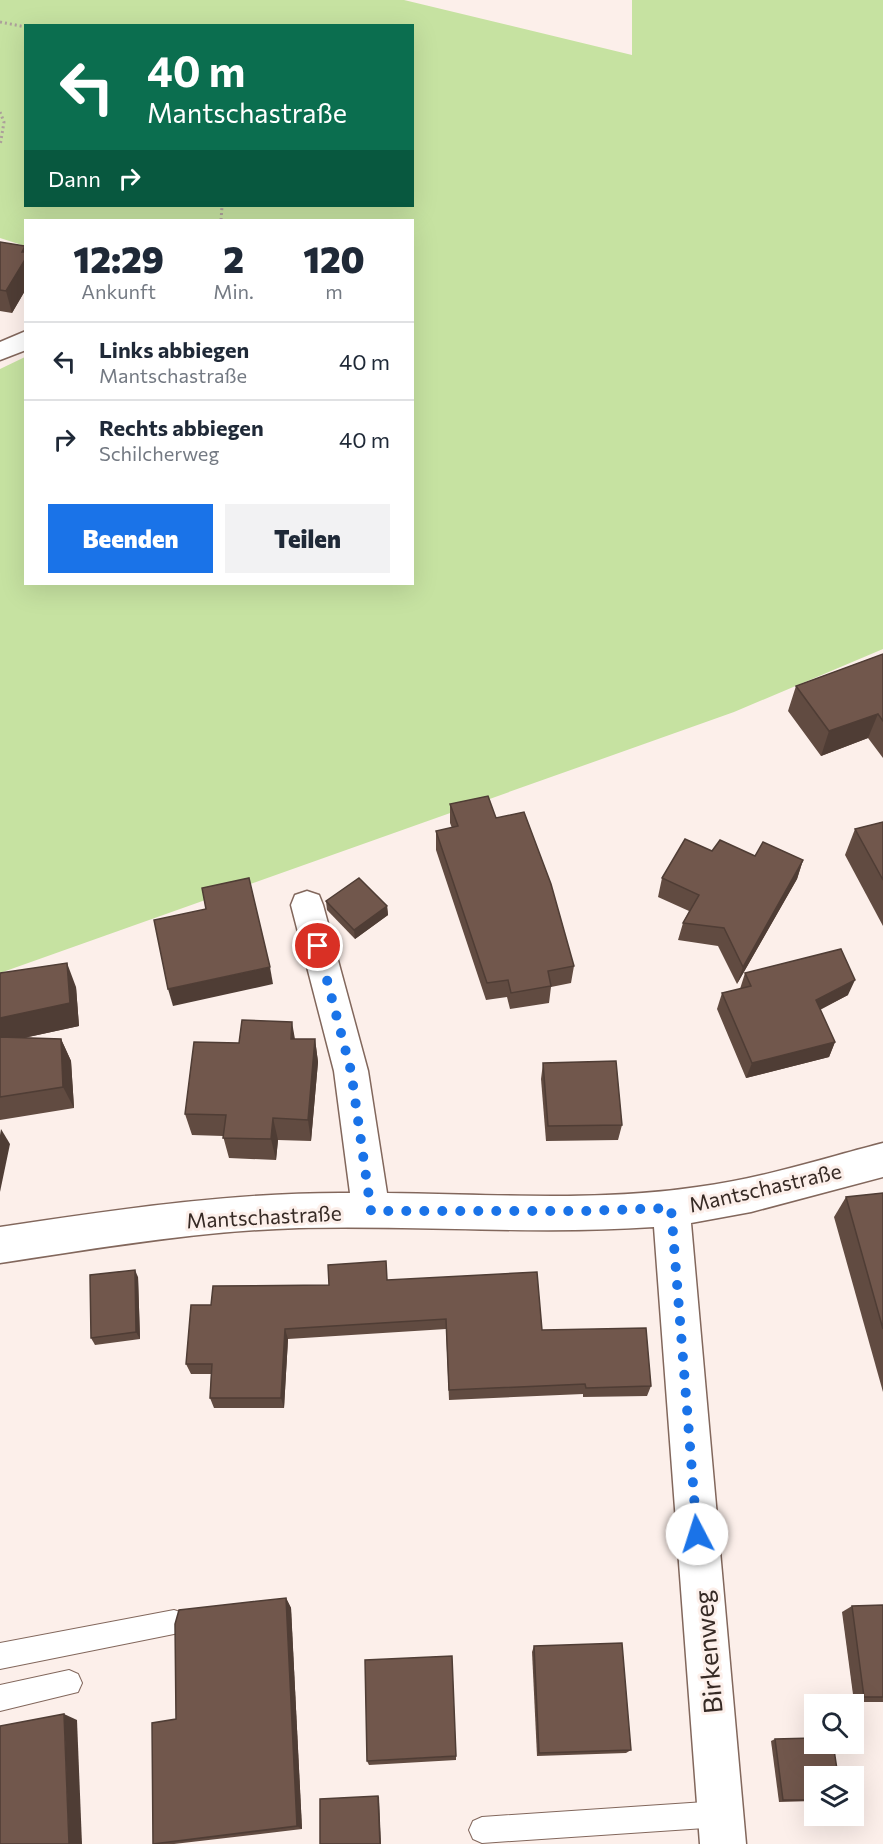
<!DOCTYPE html>
<html lang="de">
<head>
<meta charset="utf-8">
<style>
  body { margin:0; font-family:Commissioner,sans-serif; background:#f2f2f3; color:#1f2937; height:100vh; display:flex; flex-direction:column; font-size:22px; white-space:nowrap }
  * { box-sizing:border-box; margin:0 }
  p { font-size:20px; color:#747a83 }
  .icon { flex:none; width:33px; height:33px; fill:none; stroke:currentColor; stroke-width:2; stroke-linecap:round; stroke-linejoin:round }
  .map { position:relative; flex:1; overflow:hidden }
  .side { position:absolute; left:24px; top:219px; width:390px; height:366px; display:flex; flex-direction:column; background:#fff; border-radius:0px; box-shadow:0 6px 24px #0002 }
  .side>* { flex:none }
  .banner { position:absolute; left:24px; top:24px; width:390px; height:183px; border-radius:0px; box-shadow:0 6px 24px #0002; background:#0b6e4f; color:#fff; overflow:hidden }
  .fabs { position:absolute; left:804px; top:1694px; display:grid; gap:12px }
  .fabs a { display:grid; place-items:center; width:60px; height:60px; border-radius:0px; background:#fff; box-shadow:0 6px 24px #0002; font-size:30px }
  .pin { position:absolute; display:grid; place-items:center; width:51px; height:51px; color:#fff; margin:-26px; border:3px solid #fff; border-radius:50%; box-shadow:0 2px 6px #0007 }
  .me { position:absolute; width:66px; margin:-33px; rotate:355deg; stroke-linejoin:round; filter:drop-shadow(0 0 4px #0008) }
  .turn { display:flex; align-items:center; gap:21px; height:126px; padding:0 24px; font-size:27px }
  .turn .icon { width:78px; height:78px; stroke-width:2.5 }
  .turn b { display:block; font-size:42px; line-height:51px }
  .then { display:flex; align-items:center; height:57px; padding:0 24px; background:#0003; gap:12px; font-size:22px }
  .eta { display:flex; justify-content:space-evenly; align-items:center; height:102px; text-align:center }
  .eta b { font-size:36px; font-weight:800; line-height:42px }
  .primary-button { display:flex; gap:12px; margin-top:auto; padding:12px 24px }
  .primary-button a { flex:1; height:69px; border-radius:0px; background:#1a73e8; color:#fff; font-size:24px; font-weight:800; line-height:69px; text-align:center }
  .primary-button a+a { background:#f2f2f3; color:#1f2937 }
  ul { padding:0; list-style:none }
  li { display:flex; align-items:center; gap:18px; height:78px; padding:0 24px; border-top:2px solid #e0e1e3 }
  li div { flex:1 }
  li b { display:block; font-size:22px }
  li em { font-style:normal }
  .map>svg:first-child { display:block }
  .green { fill:#c6e2a1; fill-rule:evenodd }
  .lines { fill:none; stroke-linecap:round; stroke-linejoin:round }
  .lane-casing { stroke:#82675c; stroke-width:2 }
  .street-casing { stroke:#82675c; stroke-width:3 }
  .path { stroke:#ada09b; stroke-width:3; stroke-dasharray:2 3; stroke-linecap:butt }
  .lane { fill:#fff; fill-rule:evenodd }
  .street { fill:#fff; fill-rule:evenodd }
  .wall { fill:#614b41 }
  .shaded-wall { fill:#4f3d35 }
  .building { fill:#71574c; stroke:#4f3d35; stroke-width:1.5 }
  .route { stroke:#1a73e8; stroke-width:10; stroke-dasharray:0 18 }
  .labels { text-anchor:middle; dominant-baseline:central; stroke-width:6; stroke-linejoin:round; paint-order:stroke }
  .street-label { font-size:21px; fill:#362a25; stroke:#fcefea }
  .near-street-label { font-size:26px; fill:#362a25; stroke:#fcefea }
</style>
</head>
<body>
<div class="map">
<svg width="883" height="1844" viewBox="0 0 883 1844">
  <rect width="100%" height="100%" fill="#fcefea"/>
  <path class="green" d="M0,0H404L632,55V0H883V649L734,712L0,973V369L25,357L26,584H412V220H26L25,246L0,238ZM26,26H412V206H26Z"/>
  <g class="lines">
    <g class="lane-casing">
      <g id="lane">
        <path d="M174,1610L183,1613L186,1622L183,1631L174,1634L0,1669V1643Z"/>
        <path d="M69,1670L78,1674L82,1683L78,1692L0,1711V1685Z"/>
        <path d="M720,1801L729,1805L733,1814L729,1823L720,1827L482,1843L473,1839L469,1830L473,1821L482,1817Z"/>
      </g>
    </g>
    <g class="street-casing">
      <g id="street">
        <path d="M26,331V350L0,360V342Z"/>
        <path d="M307,891L319,895L323,905L368,1071L387,1193C490,1194 594,1202 697,1187C760,1179 821,1159 883,1143V1177L751,1212L691,1223L746,1844H700L654,1227C536,1235 417,1225 299,1228C198,1231 99,1248 0,1263V1227C116,1210 232,1192 350,1193L334,1071L291,905L295,895Z"/>
      </g>
    </g>
    <g class="path">
      <path d="M0,22L26,27"/>
      <path d="M0,112L4,122L0,146"/>
      <path d="M221,220L222,206"/>
    </g>
    <use href="#lane" class="lane"/>
    <use href="#street" class="street"/>
  </g>
  <g class="wall">
    <path d="M0,242L25,246L26,248V289L12,313L0,311Z"/>
    <path d="M883,654V758L868,738L821,756L788,711L796,686Z"/>
    <path d="M450,804L496,818L574,966L571,983L551,987L549,1003L510,1009L507,997L486,1000L436,850V831L452,828L450,823Z"/>
    <path d="M883,822V926L845,855L855,829Z"/>
    <path d="M755,856L803,860L797,879L737,984L718,946L678,940L683,923L689,911L658,897L662,878Z"/>
    <path d="M326,901L387,906L388,915L355,939L327,910Z"/>
    <path d="M0,973L76,987L79,1026L24,1038L61,1039L71,1061L74,1108L0,1120Z"/>
    <path d="M745,973L848,995L820,1010L835,1042L829,1057L746,1078L717,1009L722,993L740,989Z"/>
    <path d="M295,1039H315L318,1062L311,1141L278,1140L276,1160L229,1158L223,1136L192,1135L185,1114L239,1043Z"/>
    <path d="M543,1063L622,1125L618,1140L546,1141L541,1079Z"/>
    <path d="M883,1193V1392L834,1217L846,1197Z"/>
    <path d="M138,1277L140,1339L95,1345L91,1338Z"/>
    <path d="M387,1280L542,1330L651,1386L647,1396L583,1397V1394L449,1400L446,1329L288,1339L284,1408H214L210,1398L211,1374H191L186,1364L211,1305L329,1285Z"/>
    <path d="M286,1598L291,1608L302,1829L174,1844H153L176,1719Z"/>
    <path d="M883,1605V1702H854L842,1612L852,1606Z"/>
    <path d="M534,1646L631,1750L626,1753L537,1756L532,1652Z"/>
    <path d="M775,1739L814,1776V1801L779,1802L771,1741Z"/>
    <path d="M456,1756V1760L369,1765L367,1761Z"/>
  </g>
  <g class="shaded-wall">
    <path d="M25,246L26,289L12,313L6,291L22,252Z"/>
    <path d="M878,714L868,738L821,756L829,731Z"/>
    <path d="M803,860L797,879L737,984L743,967Z"/>
    <path d="M387,906L388,915L355,939L354,930Z"/>
    <path d="M67,963L76,987L79,1026L0,1043V1018Z"/>
    <path d="M270,967L273,984L173,1006L168,989Z"/>
    <path d="M855,980L848,995L809,1015L816,1000Z"/>
    <path d="M292,1022L296,1045L291,1039Z"/>
    <path d="M61,1039L71,1061L74,1108L63,1087Z"/>
    <path d="M315,1039L318,1062L311,1141L308,1120Z"/>
    <path d="M835,1042L829,1057L746,1078L752,1063Z"/>
    <path d="M273,1118L278,1140L276,1160L271,1139Z"/>
    <path d="M1,1129L10,1144L0,1192V1135Z"/>
    <path d="M135,1270L138,1277L140,1339L136,1332Z"/>
    <path d="M285,1329L288,1339L284,1408L281,1398Z"/>
    <path d="M286,1598L291,1608L302,1829L297,1826Z"/>
    <path d="M64,1714L77,1720L82,1844H69Z"/>
    <path d="M378,1796L379,1797L381,1844H380Z"/>
  </g>
  <g class="building">
    <path d="M0,242L25,246L22,252H26V258L6,291L0,290Z"/>
    <path d="M883,654V721L878,714L829,731L796,686Z"/>
    <path d="M488,796L496,818L524,812L551,884L574,966L548,971L551,986L511,993L508,980L487,983L436,831L458,826L450,804Z"/>
    <path d="M883,822V880L855,829Z"/>
    <path d="M685,839L712,851L720,840L755,856L763,842L803,860L743,967L724,928L683,923L699,895L662,878Z"/>
    <path d="M249,878L270,967L168,989L154,920L206,909L202,888Z"/>
    <path d="M359,878L387,906L354,930L326,901Z"/>
    <path d="M841,949L855,980L816,1000L835,1042L752,1063L722,993L751,986L745,973Z"/>
    <path d="M67,963L70,1003L0,1018V973Z"/>
    <path d="M242,1020L292,1022L291,1039H315L308,1120L273,1118L271,1139L223,1138L226,1115L185,1114L194,1042L239,1043Z"/>
    <path d="M0,1037L61,1039L63,1087L0,1097Z"/>
    <path d="M616,1061L622,1125L548,1126L543,1063Z"/>
    <path d="M883,1193V1329L846,1197Z"/>
    <path d="M386,1261L387,1280L537,1272L542,1330L646,1328L651,1386L586,1388L585,1384L449,1390L446,1319L285,1329L281,1398H210L212,1364H186L191,1305H211L213,1286L329,1285L328,1265Z"/>
    <path d="M135,1270L136,1332L91,1338L90,1275Z"/>
    <path d="M286,1598L297,1826L153,1844L152,1723L176,1719L175,1624L179,1610Z"/>
    <path d="M883,1605V1697H864L852,1606Z"/>
    <path d="M622,1643L631,1750L539,1753L534,1646Z"/>
    <path d="M452,1656L456,1756L367,1761L365,1660Z"/>
    <path d="M64,1714L69,1844H0V1726Z"/>
    <path d="M814,1738V1743H833L838,1776H814V1800H783L775,1739Z"/>
    <path d="M378,1796L380,1844H320V1799Z"/>
  </g>
  <g class="lines">
    <path class="route" d="M318,946L351,1071L371,1211H585L671,1208L697,1534"/>
  </g>
  <g class="labels">
    <g class="street-label">
      <text transform="translate(765 1187) rotate(-13)">Mantschastraße</text>
      <text transform="translate(264 1216) rotate(-3)">Mantschastraße</text>
    </g>
    <g class="near-street-label">
      <text transform="translate(707 1652) rotate(-95)">Birkenweg</text>
    </g>
  </g>
</svg>
<div class="fabs">
<a><svg class="icon" aria-label="search" viewBox="0 0 24 24"><circle cx="10" cy="10" r="6"/><path d="M15 15l6 6"/></svg></a>
<a><svg class="icon" aria-label="layers" viewBox="0 0 24 24"><path d="M12 4l9 5-9 5-9-5zM3 14l9 5 9-5"/></svg></a>
</div>
<div class="pin" style="left:318px;top:946px;background:#d93025"><svg class="icon" aria-label="arrive" viewBox="0 0 24 24"><path d="M6 21V4h12l-3 4 3 4H6"/></svg></div>
<svg class="me" style="left:697px;top:1534px" viewBox="-20 -20 40 40"><circle r="19" fill="#fff"/><path d="M0-13L10 11 0 6-10 11z" fill="#1a73e8"/></svg>
<div class="banner">
<div class="turn"><svg class="icon" aria-label="left" viewBox="0 0 24 24"><path d="M17 20v-9H6M10 6l-5 5 5 5"/></svg><div><b>40 m</b>Mantschastraße</div></div>
<div class="then">Dann<svg class="icon" aria-label="right" viewBox="0 0 24 24"><path d="M7 20v-9h11M14 6l5 5-5 5"/></svg></div>
</div>
<section class="side">
<div class="eta">
<div><b>12:29</b><p>Ankunft</p></div>
<div><b>2</b><p>Min.</p></div>
<div><b>120</b><p>m</p></div>
</div>
<ul>
<li><svg class="icon" aria-label="left" viewBox="0 0 24 24"><path d="M17 20v-9H6M10 6l-5 5 5 5"/></svg><div><b>Links abbiegen</b><p>Mantschastraße</p></div><em>40 m</em></li>
<li><svg class="icon" aria-label="right" viewBox="0 0 24 24"><path d="M7 20v-9h11M14 6l5 5-5 5"/></svg><div><b>Rechts abbiegen</b><p>Schilcherweg</p></div><em>40 m</em></li>
</ul>
<div class="primary-button"><a>Beenden</a><a>Teilen</a></div>
</section>
</div>
</body>
</html>
